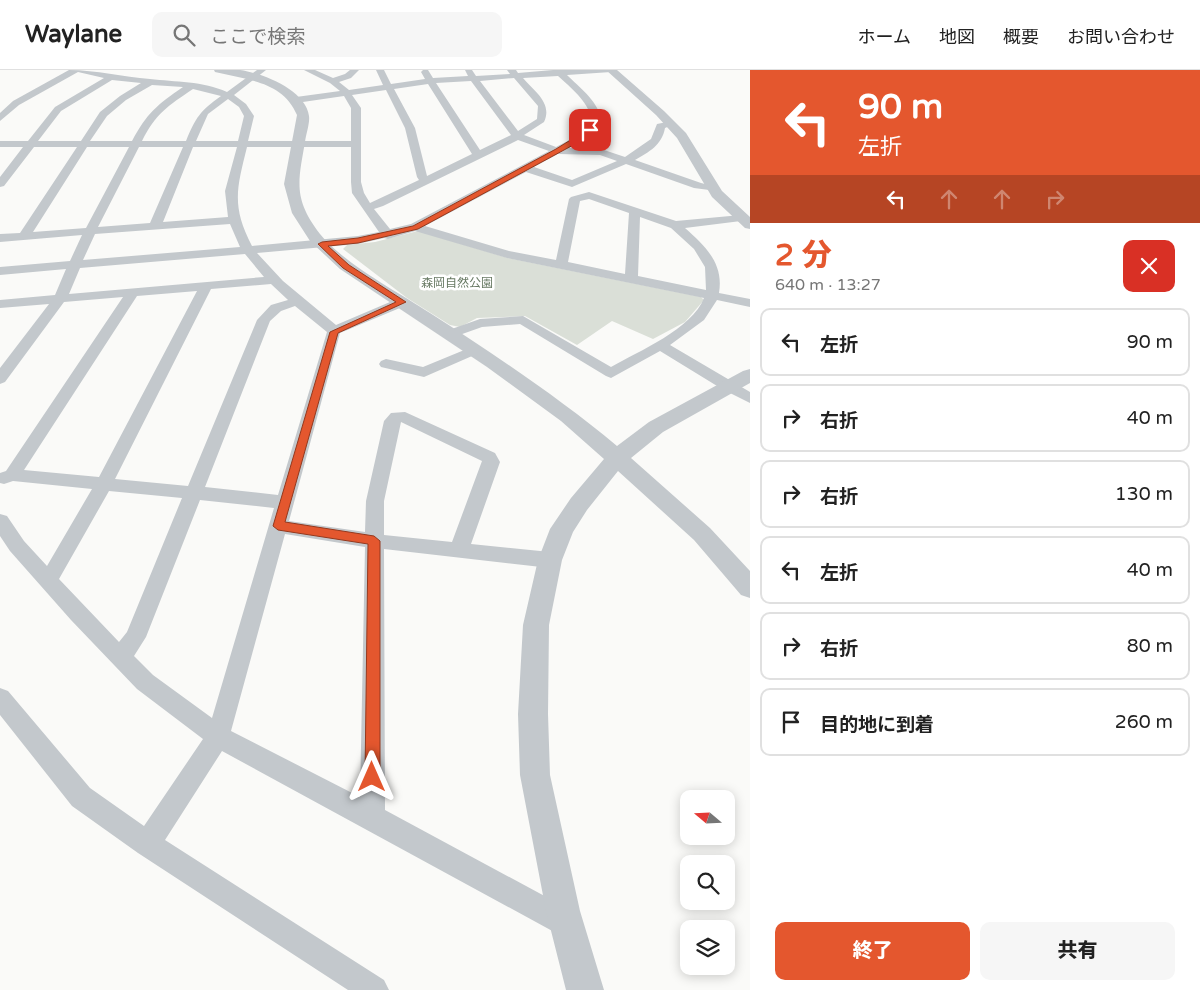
<!DOCTYPE html>
<html lang="ja">
<head>
<meta charset="utf-8">
<style>
  body { margin:0; font-family:"Varela Round","Noto Sans JP",sans-serif; background:#f6f6f6; color:#222; height:100vh; display:flex; flex-direction:column; font-size:19px; white-space:nowrap }
  * { box-sizing:border-box; margin:0 }
  p { font-size:16px; color:#767676 }
  .icon { flex:none; width:28px; height:28px; fill:none; stroke:currentColor; stroke-width:2; stroke-linecap:round; stroke-linejoin:round }
  .map { position:relative; flex:1; overflow:hidden }
  .details { display:flex; flex-direction:column; background:#fff; width:450px }
  .details>* { flex:none }
  .hud { background:#e4572e; color:#fff; overflow:hidden }
  .needle { width:32px; rotate:289deg }
  .controls { position:absolute; left:680px; top:720px; display:grid; gap:10px }
  .controls a { display:grid; place-items:center; width:55px; height:55px; border-radius:10px; background:#fff; box-shadow:0 2px 12px #0003; font-size:25px }
  .pin { position:absolute; display:grid; place-items:center; width:42px; height:42px; color:#fff; margin:-21px; border-radius:10px; box-shadow:0 2px 8px #0006 }
  .me { position:absolute; width:55px; margin:-28px; rotate:0deg; stroke-linejoin:round; filter:drop-shadow(0 0 4px #0008) }
  .turn { display:flex; align-items:center; gap:18px; height:105px; padding:0 25px; font-size:22px }
  .turn .icon { width:65px; height:65px; stroke-width:2.5 }
  .turn b { display:block; font-size:35px; line-height:42px }
  .lanes { display:flex; align-items:center; height:48px; padding:0 25px; background:#0003; justify-content:center; gap:25px; direction:ltr }
  .lanes .off { opacity:.35 }
  .round { display:grid; place-items:center; flex:none; width:52px; height:52px; border-radius:10px; background:#f6f6f6 }
  .head { display:flex; align-items:center; justify-content:space-between; height:85px; padding:0 25px }
  h1 { font-size:30px; font-weight:800; line-height:38px; color:#e4572e }
  .button { display:flex; gap:10px; margin-top:auto; padding:10px 25px }
  .button a { flex:1; height:58px; border-radius:10px; background:#e4572e; color:#fff; font-size:20px; font-weight:800; line-height:58px; text-align:center }
  .button a+a { background:#f6f6f6; color:#222 }
  ul { padding:0; list-style:none }
  li { display:flex; align-items:center; gap:15px; height:68px; margin:0 10px 8px; padding:0 15px; border:2px solid #e0e0e0; border-radius:10px }
  li div { flex:1 }
  li b { display:block; font-size:19px }
  li em { font-style:normal }
  header { display:flex; align-items:center; gap:30px; box-sizing:border-box; height:70px; padding:0 25px; background:#fff; border-bottom:1px solid #e0e0e0 }
  header strong { font-size:24px }
  nav { display:flex; gap:28px; margin-inline-start:auto; font-size:18px }
  .search { width:350px; height:45px; background:#f6f6f6; display:flex; align-items:center; gap:12px; box-sizing:border-box; padding:0 18px; border-radius:10px; color:#767676; font-size:19px }
  main { display:flex; flex:1; min-height:0 }
  .map>svg:first-child { display:block }
  .green { fill:#dadfd7 }
  .lines { fill:none; stroke-linecap:round; stroke-linejoin:round }
  .minor { fill:#c3c8cc; fill-rule:evenodd }
  .tertiary { fill:#c3c8cc; fill-rule:evenodd }
  .route { fill:#e4572e; stroke:#94391e }
  .labels { text-anchor:middle; dominant-baseline:central; stroke-width:5; stroke-linejoin:round; paint-order:stroke }
  .far-park-label { font-size:12px; fill:#687a64; stroke:#fff }
</style>
</head>
<body>
<header>
<strong>Waylane</strong>
<div class="search"><svg class="icon" aria-label="search" viewBox="0 0 24 24"><circle cx="10" cy="10" r="6"/><path d="M15 15l6 6"/></svg>ここで検索</div>
<nav><a>ホーム</a><a>地図</a><a>概要</a><a>お問い合わせ</a></nav>
</header>
<main>
<div class="map">
<svg width="750" height="920" viewBox="0 0 750 920">
  <rect width="100%" height="100%" fill="#fafaf8"/>
  <path class="green" d="M418,161L508,188L701,227L704,230L685,252L653,269L612,251L577,275L525,246L477,248L460,257L450,255L407,228L343,179L347,175L375,172Z"/>
  <g class="lines">
    <g class="minor">
      <path d="M69,0C96,0 123,7 150,9C175,12 203,11 227,22L257,0H266L234,25L246,34L254,46L248,71H351V38L344,26L296,33L292,30L296,27L340,21L330,13L304,0H315L333,8L345,4L350,0H359L351,8L339,12L349,20L383,15L376,0H384L391,14L425,9L421,2L423,0H428L433,8L468,6L465,0H472L476,6L510,4L507,0H516L518,3L553,0H615L611,2L567,5C579,17 597,30 601,48L589,67L569,78L601,79L625,87L651,69L657,54L672,51V55L665,58C662,75 649,82 635,90L701,113L717,117L718,119L717,121L694,118L626,94L572,117L526,102L425,156L509,181L556,190L569,129L571,127L589,122L676,151L741,145L747,148L741,151L685,158C705,176 724,193 719,223L750,229V237L717,230L704,250L670,275L750,322V333L722,319L660,281L611,308L606,306L520,254L482,257L451,268L446,267L444,264L446,261L480,249L523,246L611,297C639,281 692,259 704,228L507,188L415,161L388,169L384,168L358,174L257,183L283,211L336,255L397,229L402,228L409,232L407,235L340,263L289,451L365,462L366,431L384,351L391,343L405,342L495,383L500,392L471,474L550,482L557,485L560,490L557,495L550,498L384,479L385,740L576,843L580,853L576,863L566,867L556,863L222,681L165,770L384,910L389,920H348L138,783L72,736L0,645V618L8,621L90,718L144,756L203,669L137,619L71,550L10,481L0,466V444L7,446L24,471L47,496L92,419L13,411L4,414L0,413V403L6,401L123,227L64,232L5,312L0,314V298L49,234L0,238V230L55,225L66,199L0,205V197L70,191L82,165L0,172V164L20,163L77,77H34L4,116L0,117V107L23,77H0V71H28L55,37L104,8L78,2L19,35L0,51V43L13,31ZM558,6C570,17 588,31 591,48L583,63L556,77L524,65L544,52C553,33 534,21 523,8ZM514,8L538,36L537,49L518,61L480,11ZM112,10L141,13L120,26L100,42L81,71H38L61,41ZM471,11L511,65L480,80L436,13ZM428,14L472,84L427,106L415,58L394,19ZM152,15L183,17C157,35 147,43 132,71H90L107,46L126,30ZM193,19L221,26C200,41 196,47 186,71H142C156,43 168,36 193,19ZM386,20L405,58L417,107L419,110L370,133L364,123L361,112V38L352,25ZM228,29L239,37L244,46L238,71H196L208,44ZM518,70L549,81L411,154L390,159L374,139L383,136ZM87,77H129L86,158L33,162ZM139,77H183L150,153L98,157ZM193,77H237L225,121L228,147L163,152ZM247,77H351V112L352,123L379,162L358,166L252,176C231,136 237,118 247,77ZM558,84L600,85L617,91L572,110L534,97ZM589,129L629,143L625,204L568,192L580,131ZM640,147L671,158L694,179L705,197L706,220L638,206ZM230,154L240,177L83,190L95,164ZM245,184L264,207L69,224L80,198ZM271,214L288,230L271,235L257,250L188,416L115,409L211,219ZM197,221L99,407L24,400L137,226ZM295,236L327,262L278,425L205,417L270,251L281,241ZM401,352L482,391L452,472L384,465V431ZM109,421L182,428L127,562L119,572L59,509ZM200,430L274,438L212,648L153,605L134,586L146,567ZM285,464L365,477L360,727L231,661Z"/>
      <path d="M474,276L479,277L481,280L479,283L424,307L381,297L379,294L381,291L386,289L423,297Z"/>
    </g>
    <g class="tertiary">
      <path d="M214,0C222,0 232,0 240,0C262,3 306,20 309,46C310,53 306,64 305,72C298,112 293,129 320,164C343,193 398,222 430,243C495,285 558,327 617,376L649,352L743,301L750,299V313L663,362L631,388L710,458L750,501V528L741,525L694,470L618,401L587,440L573,462L562,490L549,555L548,644L550,705L580,841L604,920H566L546,841L520,705L518,644L523,555L538,490L550,459L571,428L604,389L561,351L487,297L340,199L310,171L292,143L284,114L297,45C283,11 247,10 215,2Z"/>
      <path d="M606,0H617L664,41L686,63L722,121L750,147V159L745,158L712,127L677,68L656,45Z"/>
    </g>
  </g>
  <path class="route" d="M590,58L593,60L588,67L418,159L358,173L328,176L349,195L406,232L338,263L285,452L374,466L380,471V707L377,712L372,715L367,712L365,707L368,474L278,460L273,456L330,262L396,232L343,198L318,174L322,172L358,168L413,156L556,79Z"/>
  <g class="labels">
    <g class="far-park-label">
      <text x="457" y="213">森岡自然公園</text>
    </g>
  </g>
</svg>
<div class="controls">
<a><svg class="needle" viewBox="-14 -14 28 28"><path d="M0-13l5 13h-10z" fill="#e53935"/><path d="M0 13l5-13h-10z" fill="#767676"/></svg></a>
<a><svg class="icon" aria-label="search" viewBox="0 0 24 24"><circle cx="10" cy="10" r="6"/><path d="M15 15l6 6"/></svg></a>
<a><svg class="icon" aria-label="layers" viewBox="0 0 24 24"><path d="M12 4l9 5-9 5-9-5zM3 14l9 5 9-5"/></svg></a>
</div>
<div class="pin" style="left:590px;top:60px;background:#d93025"><svg class="icon" aria-label="arrive" viewBox="0 0 24 24"><path d="M6 21V4h12l-3 4 3 4H6"/></svg></div>
<svg class="me" style="left:372px;top:707px" viewBox="-20 -20 40 40"><path d="M0-17L14 15 0 8-14 15z" fill="#e4572e" stroke="#fff" stroke-width="4"/></svg>
</div>
<section class="details">
<div class="hud">
<div class="turn"><svg class="icon" aria-label="left" viewBox="0 0 24 24"><path d="M17 20v-9H6M10 6l-5 5 5 5"/></svg><div><b>90 m</b>左折</div></div>
<div class="lanes"><svg class="icon" aria-label="left" viewBox="0 0 24 24"><path d="M17 20v-9H6M10 6l-5 5 5 5"/></svg><svg class="icon off" aria-label="ahead" viewBox="0 0 24 24"><path d="M12 20V5M6 11l6-6 6 6"/></svg><svg class="icon off" aria-label="ahead" viewBox="0 0 24 24"><path d="M12 20V5M6 11l6-6 6 6"/></svg><svg class="icon off" aria-label="right" viewBox="0 0 24 24"><path d="M7 20v-9h11M14 6l5 5-5 5"/></svg></div>
</div>
<div class="head"><div><h1>2 分</h1><p>640 m · 13:27</p></div><a class="round" style="background:#d93025;color:#fff"><svg class="icon" aria-label="close" viewBox="0 0 24 24"><path d="M6 6l12 12M18 6L6 18"/></svg></a></div>
<ul>
<li><svg class="icon" aria-label="left" viewBox="0 0 24 24"><path d="M17 20v-9H6M10 6l-5 5 5 5"/></svg><div><b>左折</b></div><em>90 m</em></li>
<li><svg class="icon" aria-label="right" viewBox="0 0 24 24"><path d="M7 20v-9h11M14 6l5 5-5 5"/></svg><div><b>右折</b></div><em>40 m</em></li>
<li><svg class="icon" aria-label="right" viewBox="0 0 24 24"><path d="M7 20v-9h11M14 6l5 5-5 5"/></svg><div><b>右折</b></div><em>130 m</em></li>
<li><svg class="icon" aria-label="left" viewBox="0 0 24 24"><path d="M17 20v-9H6M10 6l-5 5 5 5"/></svg><div><b>左折</b></div><em>40 m</em></li>
<li><svg class="icon" aria-label="right" viewBox="0 0 24 24"><path d="M7 20v-9h11M14 6l5 5-5 5"/></svg><div><b>右折</b></div><em>80 m</em></li>
<li><svg class="icon" aria-label="arrive" viewBox="0 0 24 24"><path d="M6 21V4h12l-3 4 3 4H6"/></svg><div><b>目的地に到着</b></div><em>260 m</em></li>
</ul>
<div class="button"><a>終了</a><a>共有</a></div>
</section>
</main>
</body>
</html>
